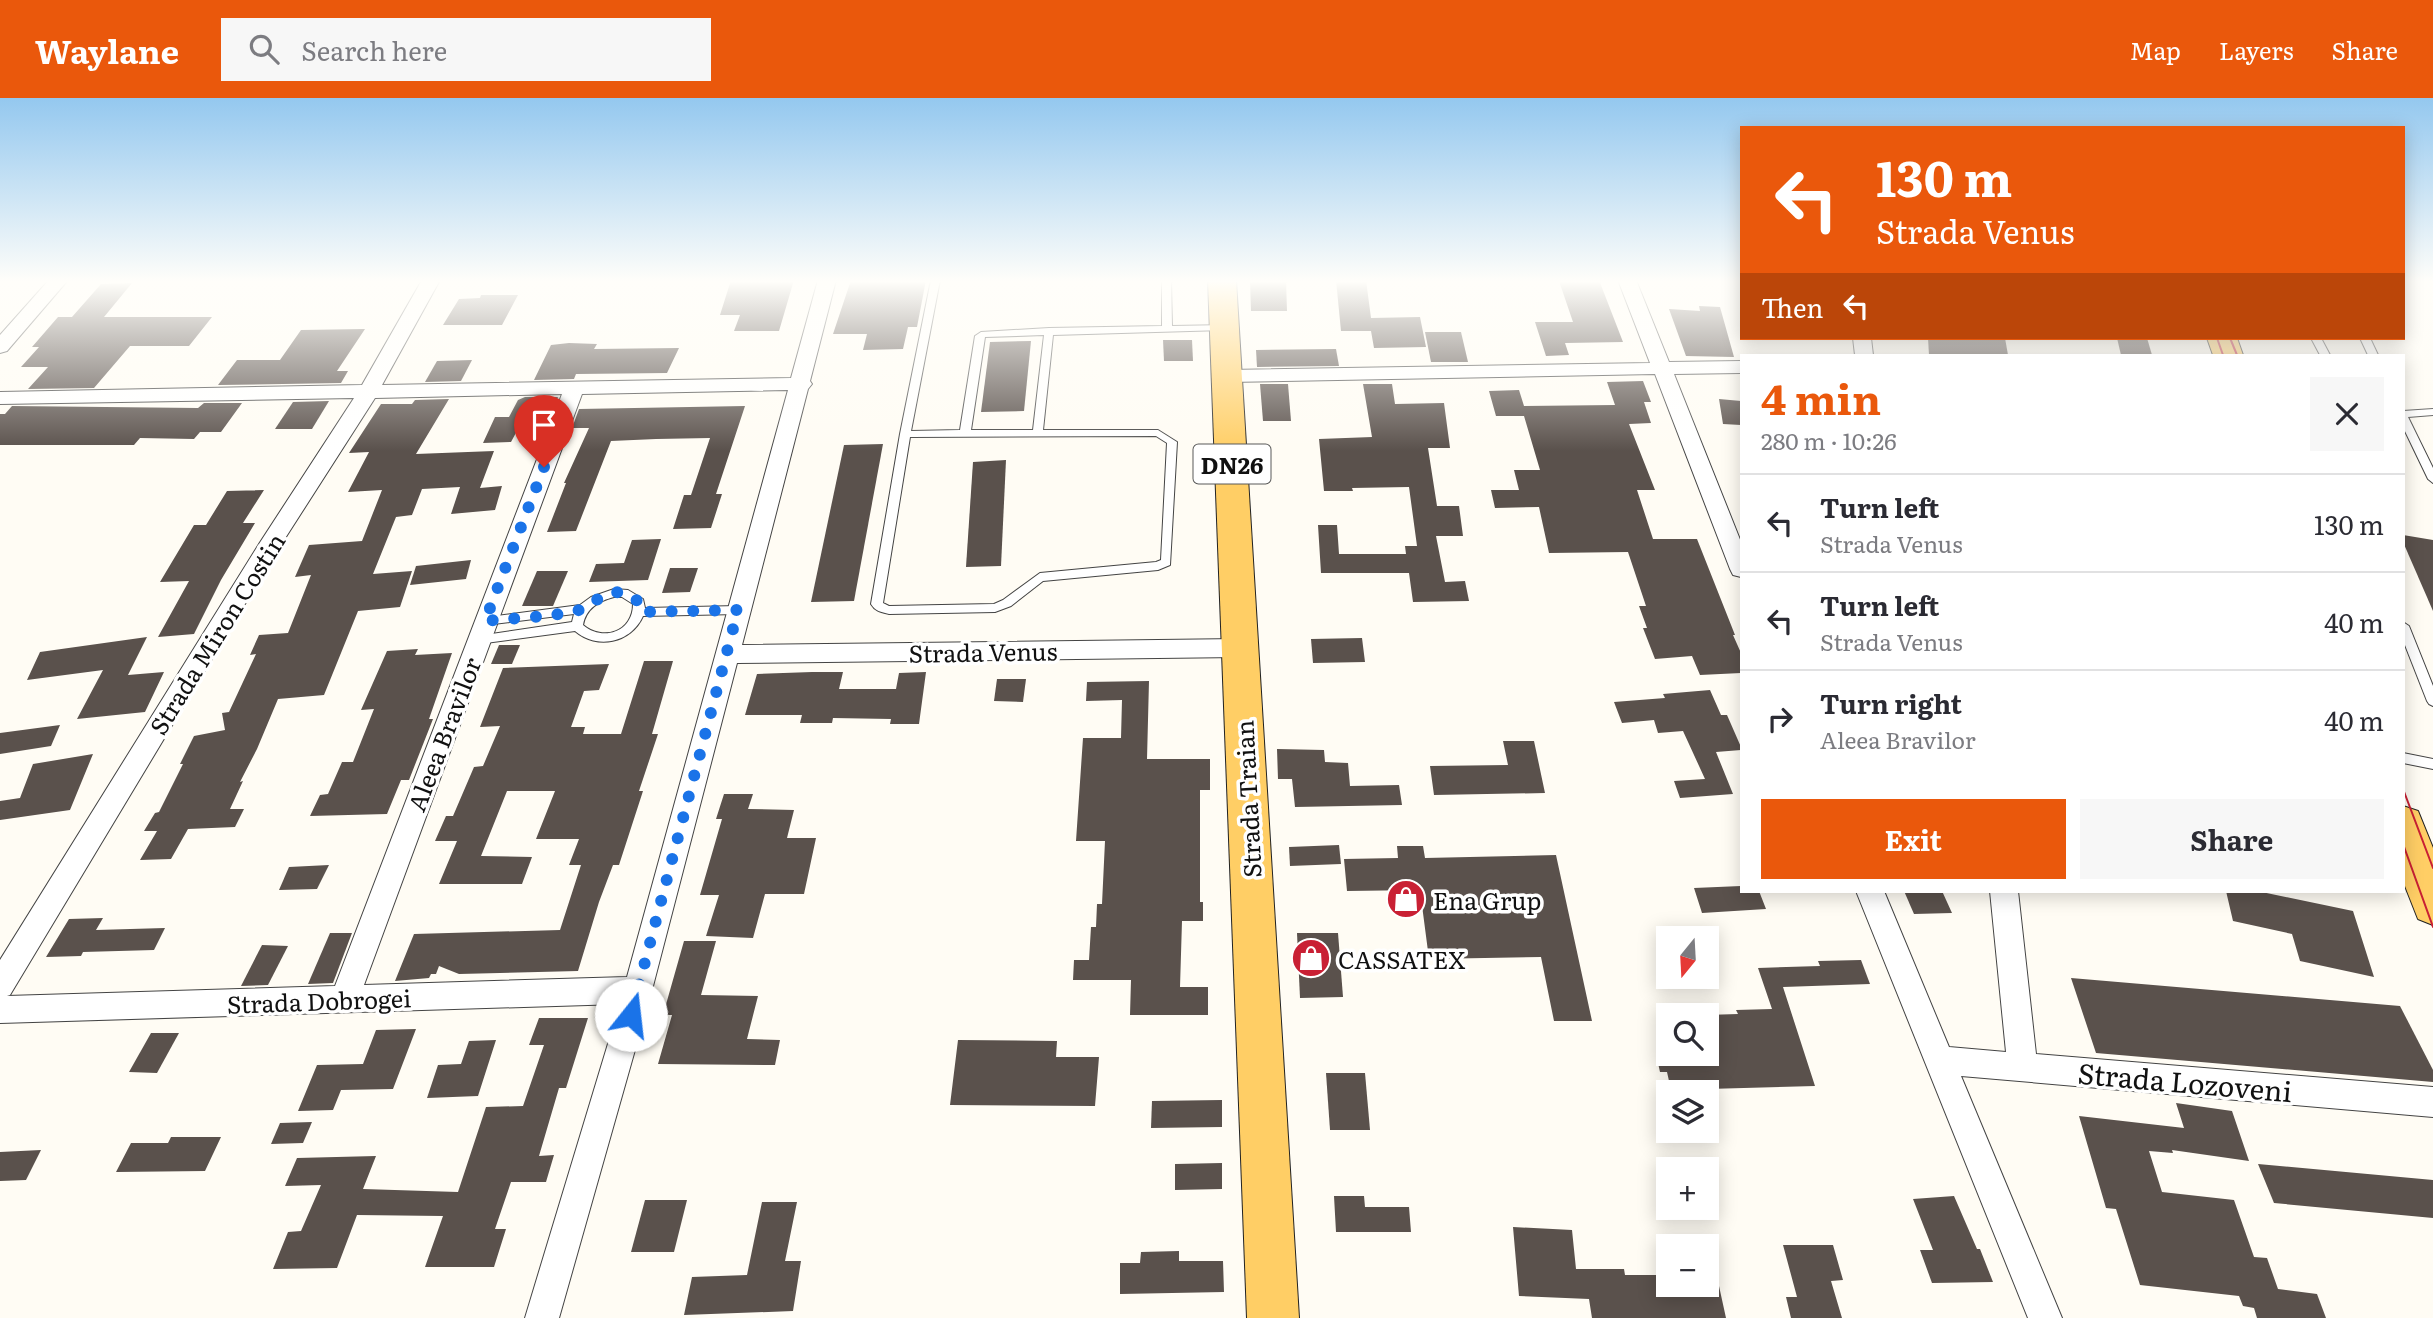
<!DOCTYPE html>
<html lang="en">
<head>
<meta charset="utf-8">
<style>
  body { margin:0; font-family:Literata,serif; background:#f7f7f7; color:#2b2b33; height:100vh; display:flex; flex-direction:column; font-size:26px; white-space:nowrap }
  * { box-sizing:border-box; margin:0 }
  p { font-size:23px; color:#7c7c81 }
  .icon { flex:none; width:38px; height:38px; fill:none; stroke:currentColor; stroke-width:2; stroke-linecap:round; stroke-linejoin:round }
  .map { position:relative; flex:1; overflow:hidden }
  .details { position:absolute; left:1740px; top:256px; width:665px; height:539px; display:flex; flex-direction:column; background:#fff; border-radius:0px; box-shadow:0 4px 18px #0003 }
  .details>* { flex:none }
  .top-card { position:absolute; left:1740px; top:28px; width:665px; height:214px; border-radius:0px; box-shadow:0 4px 18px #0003; background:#ea580c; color:#fff; overflow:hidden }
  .needle { width:46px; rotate:198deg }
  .fabs { position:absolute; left:1656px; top:828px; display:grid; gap:14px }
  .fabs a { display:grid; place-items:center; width:63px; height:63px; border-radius:0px; background:#fff; box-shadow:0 4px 18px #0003; font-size:35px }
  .pin { position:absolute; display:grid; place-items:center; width:60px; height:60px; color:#fff; margin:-72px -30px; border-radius:50% 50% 50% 0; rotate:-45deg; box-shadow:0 0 7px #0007 }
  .pin .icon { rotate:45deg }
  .me { position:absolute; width:77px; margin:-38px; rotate:16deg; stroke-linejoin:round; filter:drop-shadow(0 0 5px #0008) }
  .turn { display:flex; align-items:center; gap:24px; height:147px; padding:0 21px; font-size:32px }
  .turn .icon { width:91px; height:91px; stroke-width:2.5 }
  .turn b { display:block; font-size:49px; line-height:60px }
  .then { display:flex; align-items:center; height:66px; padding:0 21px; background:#0003; gap:14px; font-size:26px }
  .round { display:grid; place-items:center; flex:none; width:74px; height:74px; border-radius:0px; background:#f7f7f7 }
  .headline { display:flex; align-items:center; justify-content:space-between; height:119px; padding:0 21px }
  h1 { font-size:42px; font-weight:700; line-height:52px; color:#ea580c }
  .action { display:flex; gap:14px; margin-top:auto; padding:14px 21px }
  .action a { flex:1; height:80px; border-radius:0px; background:#ea580c; color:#fff; font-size:28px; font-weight:700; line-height:80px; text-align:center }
  .action a+a { background:#f7f7f7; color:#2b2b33 }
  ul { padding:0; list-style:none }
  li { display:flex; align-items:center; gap:21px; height:98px; padding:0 21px; border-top:2px solid #e1e1e2 }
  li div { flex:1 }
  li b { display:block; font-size:26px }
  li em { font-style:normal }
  header { display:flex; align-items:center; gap:42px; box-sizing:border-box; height:98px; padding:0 35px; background:#ea580c; color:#fff }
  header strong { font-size:33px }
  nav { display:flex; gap:38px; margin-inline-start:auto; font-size:24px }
  .search { width:490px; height:63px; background:#f7f7f7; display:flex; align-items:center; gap:18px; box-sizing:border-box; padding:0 24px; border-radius:0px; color:#7c7c81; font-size:26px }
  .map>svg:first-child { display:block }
  .building { fill:#5a514c }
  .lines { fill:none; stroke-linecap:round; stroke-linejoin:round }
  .service-casing { stroke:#444; stroke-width:2 }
  .minor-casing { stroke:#444; stroke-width:2 }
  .primary-casing { stroke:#222; stroke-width:2 }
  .service { fill:#fff; fill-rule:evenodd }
  .minor { fill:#fff; fill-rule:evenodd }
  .primary { fill:#ffce65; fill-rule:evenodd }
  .tram { stroke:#c92034; stroke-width:2 }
  .route { stroke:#1a73e8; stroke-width:12; stroke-dasharray:0 21.6 }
  .labels { text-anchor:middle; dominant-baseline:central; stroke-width:7; stroke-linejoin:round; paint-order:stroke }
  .shield { fill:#fff; stroke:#585858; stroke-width:2 }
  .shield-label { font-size:23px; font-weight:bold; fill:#111 }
  .street-label { font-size:24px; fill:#111; stroke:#fff }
  .poi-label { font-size:24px; fill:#111; stroke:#fff; text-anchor:start }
  .near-street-label { font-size:28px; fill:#111; stroke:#fff }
</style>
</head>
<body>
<header>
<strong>Waylane</strong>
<div class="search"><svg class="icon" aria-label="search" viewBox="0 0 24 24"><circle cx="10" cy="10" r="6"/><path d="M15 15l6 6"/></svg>Search here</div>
<nav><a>Map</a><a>Layers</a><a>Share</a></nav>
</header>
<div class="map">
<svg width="2433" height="1220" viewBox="0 0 2433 1220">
  <rect width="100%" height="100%" fill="#fffcf4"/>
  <g class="building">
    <path d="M731,182H794L779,233H734L740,217H720Z"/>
    <path d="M851,182H926L917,229H908L903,251L863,252L867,236H833Z"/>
    <path d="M1250,182H1286L1287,213H1251Z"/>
    <path d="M1336,182H1366L1371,220L1420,219L1426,249L1374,250L1371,233H1341Z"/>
    <path d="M1599,182L1623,244L1565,245L1569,257L1546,258L1535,224H1573L1559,183Z"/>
    <path d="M132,185L104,219H212L189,248H130L94,290L28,291L48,269H21L39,249H32L58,219H72L101,186Z"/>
    <path d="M481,197H518L502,227H443L459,201L480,200Z"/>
    <path d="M1699,208L1720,209L1734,259L1686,258L1669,211L1700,213Z"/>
    <path d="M365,231L337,273H348L341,285L218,287L237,262H280L301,232Z"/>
    <path d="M1425,234H1461L1468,264H1431Z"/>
    <path d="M1928,240H2005L2008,257H1929Z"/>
    <path d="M2117,240H2147L2152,257H2121Z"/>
    <path d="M1163,242H1192L1193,263H1164Z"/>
    <path d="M1031,243L1024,313L981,314L990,244Z"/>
    <path d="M569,245L597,246L594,251L679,250L667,275L576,276L574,281L534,282L551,247Z"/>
    <path d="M1336,251L1339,268L1257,269L1256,252Z"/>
    <path d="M472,262L461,283L425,284L437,263Z"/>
    <path d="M1643,283L1651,304H1644L1651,325L1629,326L1655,392H1637L1653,441H1697L1735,537H1733L1741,555V575L1700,577L1692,558L1655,561L1643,530H1647L1639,508H1646L1628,454L1549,455L1539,409L1495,410L1491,392H1519L1514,372H1540L1524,318H1496L1489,293L1519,292L1524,308L1615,307L1607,284Z"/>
    <path d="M1260,286H1288L1291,323H1263Z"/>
    <path d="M1363,286H1392L1395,306L1444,305L1450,350H1428L1437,408H1459L1463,438H1436L1445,484L1465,483L1469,503L1413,504L1409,475H1321L1318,427H1337L1339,456H1406L1405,448H1417L1409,389L1352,390L1353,393H1324L1319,341L1372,339Z"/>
    <path d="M525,299H558L546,330L518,331L511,344L483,345L495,319H509L518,302Z"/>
    <path d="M449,301L416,356L494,353L480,390L502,388L495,412L451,416L460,389L422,391L412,417L396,419L373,476L412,473L400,509L358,513L324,597L278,601L257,651L240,684L243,683L230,711H244L235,729L188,731L171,761L140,762L157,733H144L155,715L159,714L183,666H180L194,638L225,632L222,615L229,614L256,556L250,557L259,537L288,535L311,477L295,479L309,447L362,443L382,392L348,394L369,354L349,355L381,306H412L415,302Z"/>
    <path d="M1719,301L1741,303V327L1723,326Z"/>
    <path d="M329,303L312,331H275L293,304Z"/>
    <path d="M204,305H242L221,334H200L194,341L140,340L134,347H0V316H5L12,308L198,310Z"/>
    <path d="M745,308L716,396H722L711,430L673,431L684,397H691L710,340L656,341L611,343L576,433L547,434L566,385H564L589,330H572L579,311Z"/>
    <path d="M883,346L854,503L811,504L844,347Z"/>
    <path d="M1006,362L1001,468L966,469L973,364Z"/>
    <path d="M264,392L243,425H255L221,482L194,536L158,539L189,483L160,484L194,427H206L227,393Z"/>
    <path d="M2403,437L2433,442V513L2403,444Z"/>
    <path d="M661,441L648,482L589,484L596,466L624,465L632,442Z"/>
    <path d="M471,462L466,481L410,487L416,468Z"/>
    <path d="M670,470H698L690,494L662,495Z"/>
    <path d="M537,473H568L553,508H522Z"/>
    <path d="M147,539L128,577L164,574L145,614L77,621L103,572L27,582L40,554Z"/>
    <path d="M1362,540L1365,564L1313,565L1311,541Z"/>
    <path d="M499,547H520L512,566H491Z"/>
    <path d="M418,551L415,557L452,555L429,621H433L409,682H401L387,716L310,718L320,697L328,696L342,664H353L374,611L361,612L387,553Z"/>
    <path d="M644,563H673L652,636H658L639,693H643L619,767H613L599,804L578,873L459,876L439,868L436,876H431L429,880L395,883L414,836L560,832L581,767H569L579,741H536L555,693H507L481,758L532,759L522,786H439L457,743H435L446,718H453L474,669L483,668L500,628L480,629L503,570L609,566L599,592L584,593L571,629H585L583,636H621Z"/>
    <path d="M812,574H843L839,591H896L899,575L926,574L919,626H890L891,621L833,620L832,625H800L802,617H745L757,576Z"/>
    <path d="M997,581H1026L1023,604L994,603Z"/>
    <path d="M1149,583L1147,661H1210V692H1200V804H1203V823H1182L1180,889H1208V917H1130L1131,882H1073L1074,862H1089L1091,829H1096L1097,806H1102L1105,743H1076L1083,640H1121L1122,602L1086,603L1087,584Z"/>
    <path d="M1710,592L1721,617H1727L1741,649V652L1716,654L1733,696L1680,700L1674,683L1705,681L1683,633L1658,635L1654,622L1622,625L1614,604L1665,600L1663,596Z"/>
    <path d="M60,627L51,648L0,656V635Z"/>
    <path d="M1503,643H1534L1545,695L1434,697L1430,668L1508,667Z"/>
    <path d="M1277,651L1324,652L1325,664L1348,665L1350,688L1399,687L1402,707L1295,709L1292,681H1278Z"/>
    <path d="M93,656L70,712L0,722V703L20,700L33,666Z"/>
    <path d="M724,696H753L748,711L794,712L787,740H816L804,796H765L753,840L706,838L719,797H700L722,721H716Z"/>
    <path d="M1339,747L1341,766L1290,768L1289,749Z"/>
    <path d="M1397,748H1423L1425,760L1556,757L1592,923H1554L1541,859L1429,861L1420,792L1347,793L1344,761L1398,760Z"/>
    <path d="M329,767L317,791L279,792L289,769Z"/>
    <path d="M1741,788V793H1759L1766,811L1702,815L1694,790Z"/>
    <path d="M1904,793H1942L1952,815L1914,816Z"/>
    <path d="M2226,793H2257L2353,813L2374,879L2300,863L2292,836L2233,823Z"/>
    <path d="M103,820L96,832L165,830L154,852L83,854L81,858L46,859L69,821Z"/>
    <path d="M330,835H352L333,885L308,886Z"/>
    <path d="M1297,835H1338L1343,899L1300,900Z"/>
    <path d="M684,843H716L701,897L758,898L747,941L780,942L775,967L658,966L672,917H663Z"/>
    <path d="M262,847L288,848L268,887L241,888Z"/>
    <path d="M1861,862L1870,886L1783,889L1815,988L1671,992L1667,974H1660L1656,956H1706V917L1738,916L1736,912L1772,911L1758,870L1820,868L1818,863Z"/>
    <path d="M2071,880L2400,908L2433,972V984L2096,955Z"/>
    <path d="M539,920H588L566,990H559L539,1058L554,1057L546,1084H511L495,1131H506L494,1169H425L443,1118L357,1117L337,1170L273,1171L288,1134L301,1133L321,1087L285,1088L297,1060L376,1058L363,1091L458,1094L486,1009L523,1008L544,947H529Z"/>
    <path d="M416,931L393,991L341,992L333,1012L298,1013L317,967L363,966L376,932Z"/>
    <path d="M151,935H179L157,975L129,974Z"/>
    <path d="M496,942L478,998L427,1000L438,967L461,966L469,943Z"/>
    <path d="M958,942L1057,943L1056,959H1099L1095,1008L950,1007Z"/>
    <path d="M1326,975H1365L1370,1032H1330Z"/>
    <path d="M1222,1002V1029L1151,1030L1152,1003Z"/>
    <path d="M2176,1005L2232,1013L2249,1063L2172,1052L2173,1055L2149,1053L2162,1094L2234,1102L2254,1159L2267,1160L2278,1191L2317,1196L2326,1220H2257L2254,1210L2243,1208L2239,1198L2140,1187L2116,1111L2106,1110L2079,1018L2184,1030Z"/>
    <path d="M312,1024L303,1045L271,1046L280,1025Z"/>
    <path d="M171,1039H221L205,1073L116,1074L131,1045H168Z"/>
    <path d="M41,1052L26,1082L0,1083V1054Z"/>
    <path d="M1222,1065V1091L1175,1092V1066Z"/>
    <path d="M2258,1066L2433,1082V1120L2274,1105Z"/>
    <path d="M1334,1098H1364L1365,1109H1409L1411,1134H1336Z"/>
    <path d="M1954,1098L1977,1151H1980L1993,1184L1932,1185L1920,1152H1933L1913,1101Z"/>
    <path d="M645,1102H687L674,1154H631Z"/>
    <path d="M762,1104H797L785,1163H801L793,1213L684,1217L692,1179L747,1177Z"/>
    <path d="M1513,1129L1572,1132L1576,1171H1624L1625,1177H1668V1186L1719,1188L1726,1220H1592L1589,1201L1519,1198Z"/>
    <path d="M1783,1147H1833L1843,1182L1831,1183L1842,1220H1791L1786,1199H1797Z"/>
    <path d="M1179,1153V1163H1223L1224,1194L1120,1196V1165H1140L1141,1154Z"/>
  </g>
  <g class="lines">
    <g class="service-casing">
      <g id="service">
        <path d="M931,182H940L911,333L960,332L975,238L981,234L1049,230L1162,228V182H1171L1172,228L1227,227L1229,229L1224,232L1053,237L1043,332H1158L1177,344L1170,467L1158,472L1043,483L1011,508L995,514L889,516C881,514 875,513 871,506L900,336ZM1044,237L1033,332H971L985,239ZM1156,338L1167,345L1161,462L1156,464L1040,475L1003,502L994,506L889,508L883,505L910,339Z"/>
        <path d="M2311,240H2321L2330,257H2320Z"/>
        <path d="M2360,240H2370L2378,257H2368Z"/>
        <path d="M2433,311V317L2408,319L2433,370V385L2428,381L2403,329V313Z"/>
        <path d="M614,491L628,492L643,501L645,510L738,508L744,512L738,516L643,518C631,545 597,552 575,533L478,546L472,542L478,538L572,524L574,516L485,527L479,523L481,520L580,507L591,499ZM614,499H622L633,506C633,534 603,544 583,527C586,510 599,503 614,499Z"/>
        <path d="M2403,524L2409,528L2433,588V608L2429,606L2427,603L2403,542Z"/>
        <path d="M2403,655L2433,661V671L2403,665Z"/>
      </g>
    </g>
    <g class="minor-casing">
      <g id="minor">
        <path d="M49,182H68L7,253L0,255V237Z"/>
        <path d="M422,182H440L382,287L791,280L818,182H836L810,283L812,286L808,291L742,547L1239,541L1247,544L1251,550L1247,556L1239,559L737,565L652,892L559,1220H525L620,906L0,925V862L259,446L354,300L0,306V294L362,287ZM788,292L627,879L364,887L582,296ZM562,296L335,888L7,898L10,897L275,456L375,300Z"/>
        <path d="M1618,182H1636L1669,264L1741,263V275L1674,276L1741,444V479L1733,477L1730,471L1655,276L1228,284L1221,282L1218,278L1221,274L1228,272L1650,265Z"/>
        <path d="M1853,240H1871L1873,257H1855Z"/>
        <path d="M1856,793H1884L1949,949L2006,954L1990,793H2018L2036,956L2433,989V1019L1961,978L2062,1220H2028Z"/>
      </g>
    </g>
    <g class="primary-casing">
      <g id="primary">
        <path d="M1208,182H1236L1299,1220H1247Z"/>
        <path d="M2207,240H2237L2243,257H2213Z"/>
        <path d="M2403,708L2418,713L2433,750V827L2418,821L2403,783Z"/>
      </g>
    </g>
    <use href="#service" class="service"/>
    <use href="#minor" class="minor"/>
    <use href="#primary" class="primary"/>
    <g class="tram">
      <path d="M2217,240L2223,257"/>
      <path d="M2230,240L2237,257"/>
      <path d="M2403,691L2433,770"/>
      <path d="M2403,746L2433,829"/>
    </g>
  </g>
  <linearGradient id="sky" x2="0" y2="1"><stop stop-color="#94c8ef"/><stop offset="0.52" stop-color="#fffefa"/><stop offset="1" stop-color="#fffefa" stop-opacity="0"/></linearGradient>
  <rect width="2433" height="353" fill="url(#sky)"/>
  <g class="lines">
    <path class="route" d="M544,369L485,523C511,520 556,519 579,512C595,507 602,491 624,495C636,498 639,504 641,514L738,512L631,917"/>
  </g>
  <defs>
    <g id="shop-disc" transform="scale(2.0125)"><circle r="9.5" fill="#c92034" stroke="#fff"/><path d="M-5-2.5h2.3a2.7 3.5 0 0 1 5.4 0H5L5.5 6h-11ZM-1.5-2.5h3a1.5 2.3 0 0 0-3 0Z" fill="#fff"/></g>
  </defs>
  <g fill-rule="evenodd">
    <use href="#shop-disc" x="1406" y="801"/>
    <use href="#shop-disc" x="1311" y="860"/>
  </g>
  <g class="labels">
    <rect class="shield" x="1193.5" y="346.5" width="77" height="39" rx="5"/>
    <g class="shield-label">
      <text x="1232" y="366">DN26</text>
    </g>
    <g class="street-label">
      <text transform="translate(216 535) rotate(-58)">Strada Miron Costin</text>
      <text transform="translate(983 553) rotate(-1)">Strada Venus</text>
      <text transform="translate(443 636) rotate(-69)">Aleea Bravilor</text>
      <text transform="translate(1247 701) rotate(-93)">Strada Traian</text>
      <text transform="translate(319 902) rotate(-2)">Strada Dobrogei</text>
    </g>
    <g class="poi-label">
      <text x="1433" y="801">Ena Grup</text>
      <text x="1338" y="860">CASSATEX</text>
    </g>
    <g class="near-street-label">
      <text transform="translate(2185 983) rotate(5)">Strada Lozoveni</text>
    </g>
  </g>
</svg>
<div class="fabs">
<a><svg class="needle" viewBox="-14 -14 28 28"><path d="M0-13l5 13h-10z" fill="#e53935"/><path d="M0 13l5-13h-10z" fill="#7c7c81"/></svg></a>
<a><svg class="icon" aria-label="search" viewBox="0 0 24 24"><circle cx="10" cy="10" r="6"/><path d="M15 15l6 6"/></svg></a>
<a><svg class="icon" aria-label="layers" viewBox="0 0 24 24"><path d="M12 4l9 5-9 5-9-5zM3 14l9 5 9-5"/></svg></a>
<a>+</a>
<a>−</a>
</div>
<div class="pin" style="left:544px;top:369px;background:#d93025"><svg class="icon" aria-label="arrive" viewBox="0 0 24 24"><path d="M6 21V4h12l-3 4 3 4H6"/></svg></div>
<svg class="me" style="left:631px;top:917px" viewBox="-20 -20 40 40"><circle r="19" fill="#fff"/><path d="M0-13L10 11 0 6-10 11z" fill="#1a73e8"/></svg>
<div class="top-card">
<div class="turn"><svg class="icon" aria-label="left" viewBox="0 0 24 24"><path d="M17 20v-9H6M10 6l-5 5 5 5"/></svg><div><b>130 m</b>Strada Venus</div></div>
<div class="then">Then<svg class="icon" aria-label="left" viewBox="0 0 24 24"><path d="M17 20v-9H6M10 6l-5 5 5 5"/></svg></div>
</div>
<section class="details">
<div class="headline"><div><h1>4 min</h1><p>280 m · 10:26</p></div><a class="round"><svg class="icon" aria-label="close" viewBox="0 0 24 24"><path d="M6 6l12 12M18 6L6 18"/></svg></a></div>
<ul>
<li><svg class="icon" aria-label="left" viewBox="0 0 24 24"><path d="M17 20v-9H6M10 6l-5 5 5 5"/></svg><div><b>Turn left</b><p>Strada Venus</p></div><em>130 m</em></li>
<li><svg class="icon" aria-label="left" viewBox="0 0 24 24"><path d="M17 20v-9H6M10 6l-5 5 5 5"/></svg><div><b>Turn left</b><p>Strada Venus</p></div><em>40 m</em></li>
<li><svg class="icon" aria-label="right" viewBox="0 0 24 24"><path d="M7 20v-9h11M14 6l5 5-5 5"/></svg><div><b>Turn right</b><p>Aleea Bravilor</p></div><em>40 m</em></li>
</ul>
<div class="action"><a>Exit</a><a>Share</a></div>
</section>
</div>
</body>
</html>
